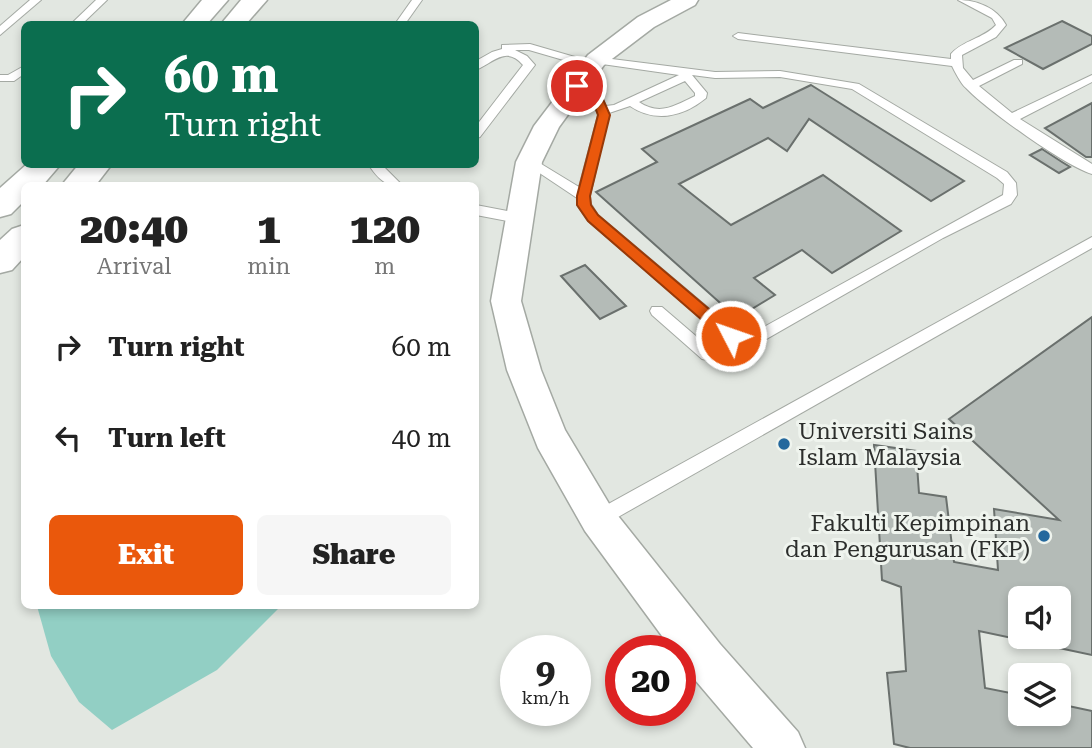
<!DOCTYPE html>
<html lang="en">
<head>
<meta charset="utf-8">
<style>
  body { margin:0; font-family:"Roboto Serif",serif; background:#f6f6f6; color:#222; height:100vh; display:flex; flex-direction:column; font-size:26px; white-space:nowrap }
  * { box-sizing:border-box; margin:0 }
  p { font-size:23px; color:#767676 }
  .icon { flex:none; width:38px; height:38px; fill:none; stroke:currentColor; stroke-width:2; stroke-linecap:round; stroke-linejoin:round }
  .map { position:relative; flex:1; overflow:hidden }
  .side { position:absolute; left:21px; top:182px; width:458px; height:427px; display:flex; flex-direction:column; background:#fff; border-radius:10px; box-shadow:0 4px 10px #0003 }
  .side>* { flex:none }
  .top-card { position:absolute; left:21px; top:21px; width:458px; height:147px; border-radius:10px; box-shadow:0 4px 10px #0003; background:#0b6e4f; color:#fff; overflow:hidden }
  .controls { position:absolute; left:1008px; top:586px; display:grid; gap:14px }
  .controls a { display:grid; place-items:center; width:63px; height:63px; border-radius:10px; background:#fff; box-shadow:0 4px 10px #0003; font-size:35px }
  .speed { position:absolute; left:500px; top:635px; display:flex; gap:14px; font-size:35px; font-weight:700; text-align:center }
  .speed>* { display:grid; place-content:center; width:91px; height:91px; border-radius:50%; background:#fff; box-shadow:0 4px 10px #0003; line-height:1 }
  .speed small { font-size:18px; font-weight:400 }
  .speed .limit { border:10px solid #d22; background:#fff; color:#111 }
  .pin { position:absolute; display:grid; place-items:center; width:60px; height:60px; color:#fff; margin:-30px; border:4px solid #fff; border-radius:50%; box-shadow:0 2px 7px #0007 }
  .me { position:absolute; width:77px; margin:-38px; rotate:311deg; stroke-linejoin:round; filter:drop-shadow(0 0 5px #0008) }
  .turn { display:flex; align-items:center; gap:24px; height:147px; padding:0 28px; font-size:32px }
  .turn .icon { width:91px; height:91px; stroke-width:2.5 }
  .turn b { display:block; font-size:49px; line-height:60px }
  .eta { display:flex; justify-content:space-evenly; align-items:center; height:119px; text-align:center }
  .eta b { font-size:42px; font-weight:800; line-height:49px }
  .primary-button { display:flex; gap:14px; margin-top:auto; padding:14px 28px }
  .primary-button a { flex:1; height:80px; border-radius:10px; background:#ea580c; color:#fff; font-size:28px; font-weight:800; line-height:80px; text-align:center }
  .primary-button a+a { background:#f6f6f6; color:#222 }
  ul { padding:0; list-style:none }
  li { display:flex; align-items:center; gap:21px; height:91px; padding:0 28px }
  li div { flex:1 }
  li b { display:block; font-size:26px }
  li em { font-style:normal }
  .map>svg:first-child { display:block }
  .water { fill:#92cfc4 }
  .building { fill:#b4bbb7; stroke:#6a706d; stroke-width:2; fill-rule:evenodd }
  .lines { fill:none; stroke-linecap:round; stroke-linejoin:round }
  .lane-casing { stroke:#a4a9a3; stroke-width:2 }
  .street-casing { stroke:#a4a9a3; stroke-width:3 }
  .secondary-casing { stroke:#a4a9a3; stroke-width:3 }
  .lane { fill:#fff; fill-rule:evenodd }
  .street { fill:#fff; fill-rule:evenodd }
  .secondary { fill:#fff; fill-rule:evenodd }
  .route { fill:#ea580c; stroke:#983908; stroke-width:2 }
  .poi-dot { fill:#24689d; stroke:#eff4ee; stroke-width:2.5 }
  .labels { text-anchor:middle; dominant-baseline:central; stroke-width:6; stroke-linejoin:round; paint-order:stroke }
  .poi-label { font-size:23px; fill:#2c2e2c; stroke:#eff4ee; text-anchor:start }
</style>
</head>
<body>
<div class="map">
<svg width="1092" height="748" viewBox="0 0 1092 748">
  <rect width="100%" height="100%" fill="#e2e7e1"/>
  <path class="water" d="M37,606H281L217,670L112,730L79,702L51,656Z"/>
  <g class="building">
    <path d="M1062,21L1092,36V44L1043,69L1005,48Z"/>
    <path d="M811,85L964,181L931,201L809,119L787,151L768,138L679,184L731,225L823,175L901,231L832,273L802,250L754,278L775,295L737,318L596,192L657,162L642,149L750,99L763,108Z"/>
    <path d="M1092,103V157H1086L1045,128Z"/>
    <path d="M1042,149L1062,162L1070,167L1059,173L1030,155Z"/>
    <path d="M585,265L626,306L600,319L561,276Z"/>
    <path d="M1092,317V655L979,631L985,688L1020,695V714H1059V704L1092,711V748H910L894,744L887,673L906,671L901,587L882,580L874,445L916,451L919,493L946,497L954,562L998,570L994,509L1059,520L949,419ZM1020,598H1059V637H1020Z"/>
  </g>
  <g class="lines">
    <g class="lane-casing">
      <g id="lane">
        <path d="M30,0H41L0,35V26Z"/>
        <path d="M96,0H107L82,24H71Z"/>
        <path d="M412,0H422L405,24H395Z"/>
        <path d="M958,0C977,0 997,8 1006,25L996,37L962,55L963,68L973,80L1014,60H1022V64L979,86L1012,113L1092,75V82L1020,119L1092,164V174C1065,166 986,109 966,88C961,84 955,72 952,66L738,39L733,36L738,33L951,59V54C963,40 983,39 996,25L992,18Z"/>
        <path d="M530,44L592,62V58L596,57L715,72L780,71L859,84L1007,172L1016,183L1017,195L1011,204L943,238L728,361L723,363L702,359L652,315L650,311L652,307H662L711,349L721,351L732,345L588,221L577,205V198L523,162L529,158L533,159L579,187L598,115L593,102L573,88V84C585,82 602,95 606,106L614,105L679,75L595,63V67L591,68L529,50H515L527,56L535,65L480,137L476,138V126L523,65C506,45 493,63 476,70V61L492,52L502,49V45ZM692,75L715,78L780,77L852,89L997,178L1004,184L1003,195L744,338L598,215L591,204L590,196L609,113L630,106C655,123 683,117 706,98L707,93ZM685,81L695,93V96C674,106 660,116 639,102Z"/>
        <path d="M24,66V74L14,81H0V75H8Z"/>
        <path d="M368,164H381L403,186C385,186 379,180 368,164Z"/>
        <path d="M476,205L518,213L525,218L518,223L476,215Z"/>
        <path d="M1092,237V248L604,525L598,527L592,525L589,519L592,513Z"/>
      </g>
    </g>
    <g class="street-casing">
      <path id="street" d="M671,0H698L695,5L654,27L604,65L559,127L542,162L521,301L541,370L565,430L611,507L720,644L798,732L805,748H753L690,674L681,661V651H673L585,531L538,448L507,370L491,301L516,162L534,126L588,55L638,17Z"/>
    </g>
    <g class="secondary-casing">
      <g id="secondary">
        <path d="M202,0H228L207,24H182Z"/>
        <path d="M241,0H267L246,24H221Z"/>
        <path d="M27,164H61L42,186H24V201L11,214L0,217V188Z"/>
        <path d="M79,164H112L95,186H61Z"/>
        <path d="M24,225V257L12,270L0,273V240L12,229Z"/>
      </g>
    </g>
    <use href="#lane" class="lane"/>
    <use href="#street" class="street"/>
    <use href="#secondary" class="secondary"/>
  </g>
  <path class="route" d="M577,82L602,97L610,115L590,196L591,205L598,215L736,332L738,336L736,340H725L588,221L577,205V196L598,115L593,102L571,86Z"/>
  <g class="poi-dot">
    <circle cx="784" cy="444" r="7"/>
    <circle cx="1044" cy="536" r="7"/>
  </g>
  <g class="labels">
    <g class="poi-label">
      <text x="798" y="431">Universiti Sains<tspan x="798" dy="26">Islam Malaysia</tspan></text>
      <text x="1030" y="523" text-anchor="end">Fakulti Kepimpinan<tspan x="1030" dy="26">dan Pengurusan (FKP)</tspan></text>
    </g>
  </g>
</svg>
<div class="controls">
<a><svg class="icon" aria-label="sound" viewBox="0 0 24 24"><path d="M4 9h4l5-4v14l-5-4H4zM17 9q2 3 0 6"/></svg></a>
<a><svg class="icon" aria-label="layers" viewBox="0 0 24 24"><path d="M12 4l9 5-9 5-9-5zM3 14l9 5 9-5"/></svg></a>
</div>
<div class="speed"><div>9<small>km/h</small></div><div class="limit">20</div></div>
<div class="pin" style="left:577px;top:86px;background:#d93025"><svg class="icon" aria-label="arrive" viewBox="0 0 24 24"><path d="M6 21V4h12l-3 4 3 4H6"/></svg></div>
<svg class="me" style="left:731px;top:336px" viewBox="-20 -20 40 40"><circle r="17" fill="#ea580c" stroke="#fff" stroke-width="3"/><path d="M0-11L8 9 0 5-8 9z" fill="#fff"/></svg>
<div class="top-card">
<div class="turn"><svg class="icon" aria-label="right" viewBox="0 0 24 24"><path d="M7 20v-9h11M14 6l5 5-5 5"/></svg><div><b>60 m</b>Turn right</div></div>
</div>
<section class="side">
<div class="eta">
<div><b>20:40</b><p>Arrival</p></div>
<div><b>1</b><p>min</p></div>
<div><b>120</b><p>m</p></div>
</div>
<ul>
<li><svg class="icon" aria-label="right" viewBox="0 0 24 24"><path d="M7 20v-9h11M14 6l5 5-5 5"/></svg><div><b>Turn right</b></div><em>60 m</em></li>
<li><svg class="icon" aria-label="left" viewBox="0 0 24 24"><path d="M17 20v-9H6M10 6l-5 5 5 5"/></svg><div><b>Turn left</b></div><em>40 m</em></li>
</ul>
<div class="primary-button"><a>Exit</a><a>Share</a></div>
</section>
</div>
</body>
</html>
